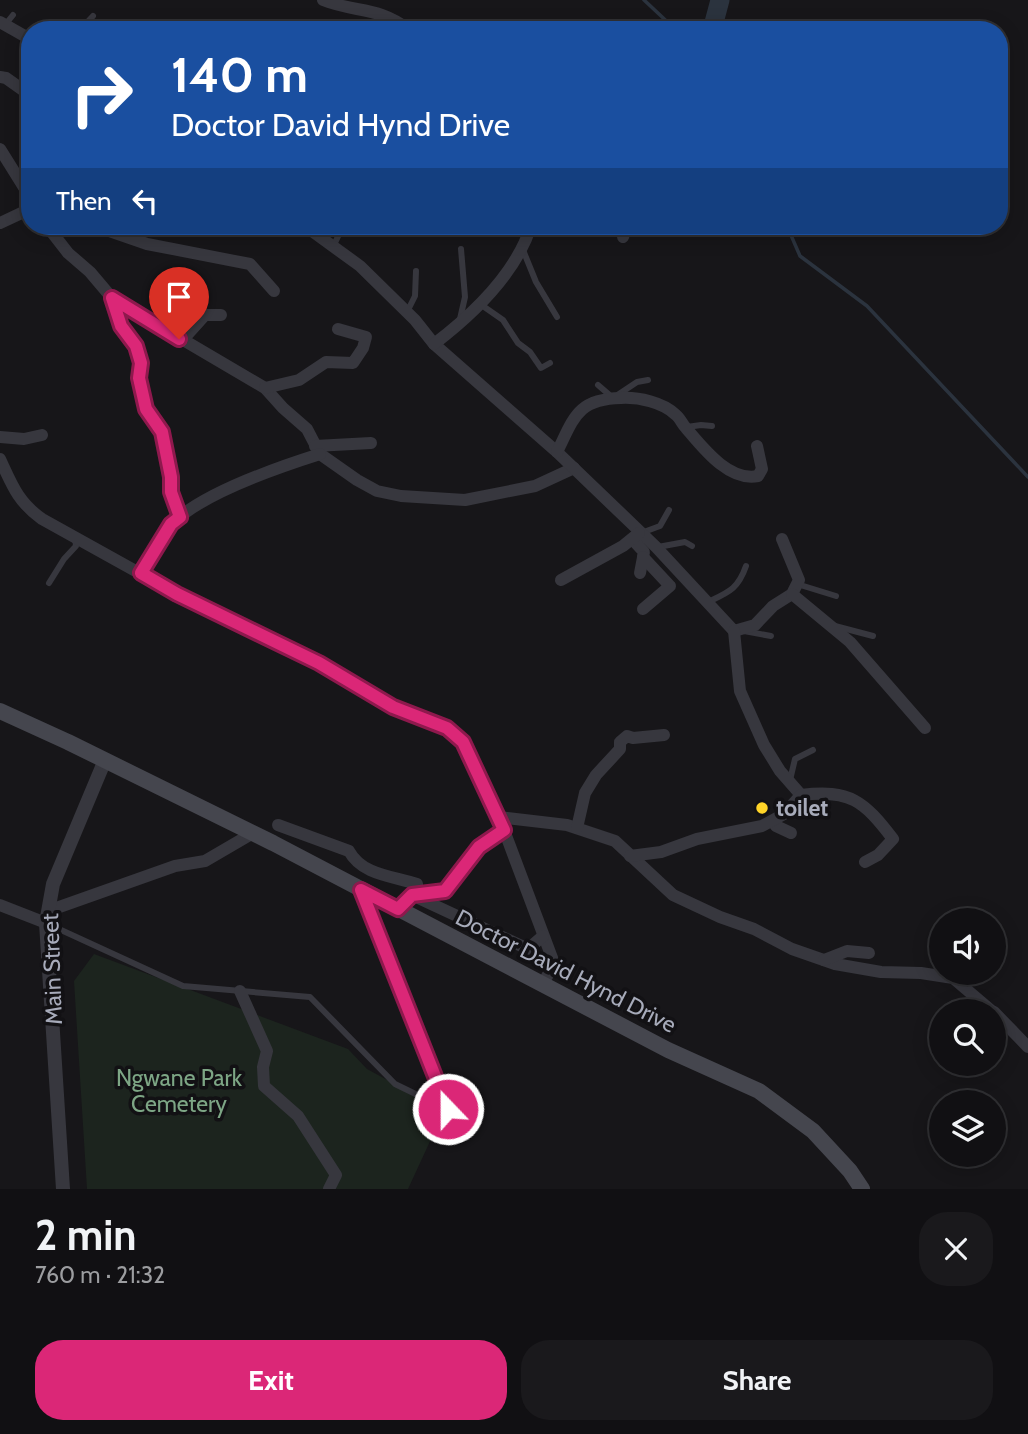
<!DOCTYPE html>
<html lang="en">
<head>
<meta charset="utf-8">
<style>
  body { margin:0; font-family:Cabin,sans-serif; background:#1a191c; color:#f1f3f6; height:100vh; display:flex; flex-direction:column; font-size:26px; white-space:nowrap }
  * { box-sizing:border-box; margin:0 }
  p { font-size:23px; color:#9c9da0 }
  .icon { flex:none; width:38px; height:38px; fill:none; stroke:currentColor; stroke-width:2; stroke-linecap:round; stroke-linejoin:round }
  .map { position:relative; height:1189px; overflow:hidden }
  .sheet { display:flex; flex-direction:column; background:#111013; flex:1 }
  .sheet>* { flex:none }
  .hud { position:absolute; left:21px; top:21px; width:987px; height:214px; border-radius:28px; box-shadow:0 4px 18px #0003,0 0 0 2px #303033; background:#1a4fa0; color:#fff; overflow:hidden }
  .buttons { position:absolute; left:929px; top:908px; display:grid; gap:14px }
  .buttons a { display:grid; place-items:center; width:77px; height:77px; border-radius:50%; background:#111013; box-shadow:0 4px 18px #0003,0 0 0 2px #303033; font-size:35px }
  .pin { position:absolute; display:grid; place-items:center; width:60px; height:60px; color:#fff; margin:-72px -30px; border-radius:50% 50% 50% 0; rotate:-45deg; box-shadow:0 0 7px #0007 }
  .pin .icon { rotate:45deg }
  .me { position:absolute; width:77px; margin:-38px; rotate:338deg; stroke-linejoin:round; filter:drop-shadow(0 0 5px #0008) }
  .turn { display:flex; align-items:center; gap:24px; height:147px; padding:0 35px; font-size:32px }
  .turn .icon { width:91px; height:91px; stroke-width:2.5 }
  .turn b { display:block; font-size:49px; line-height:60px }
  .then { display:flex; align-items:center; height:66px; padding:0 35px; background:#0003; gap:14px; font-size:26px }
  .round { display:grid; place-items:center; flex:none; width:74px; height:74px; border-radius:28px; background:#1a191c }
  .summary { display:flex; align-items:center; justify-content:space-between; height:119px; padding:0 35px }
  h1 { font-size:42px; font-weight:800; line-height:52px }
  .action { display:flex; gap:14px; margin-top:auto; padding:14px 35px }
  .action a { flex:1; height:80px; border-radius:28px; background:#db2777; color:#fff; font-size:28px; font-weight:800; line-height:80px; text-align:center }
  .action a+a { background:#1a191c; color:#f1f3f6 }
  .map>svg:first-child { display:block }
  .green { fill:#1c241e }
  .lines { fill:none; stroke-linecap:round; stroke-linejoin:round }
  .stream { stroke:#2b333e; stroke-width:3.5 }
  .river { stroke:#2b333e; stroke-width:19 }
  .service { stroke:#37373e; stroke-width:6 }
  .minor { stroke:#37373e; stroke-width:12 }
  .tertiary { stroke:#37373e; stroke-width:14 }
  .secondary { stroke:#45464e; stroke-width:16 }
  .route-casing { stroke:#8e194d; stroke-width:18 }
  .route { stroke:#db2777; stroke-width:12 }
  .poi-dot { fill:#ffd428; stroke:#121114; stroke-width:2.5 }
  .labels { text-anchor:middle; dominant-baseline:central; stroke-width:7; stroke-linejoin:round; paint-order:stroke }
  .poi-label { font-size:23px; font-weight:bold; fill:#a7abba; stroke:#121114; text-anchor:start }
  .street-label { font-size:23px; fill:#a7abba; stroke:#121114 }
  .park-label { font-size:23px; fill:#7da685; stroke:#121114 }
</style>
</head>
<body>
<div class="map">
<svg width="1028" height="1189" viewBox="0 0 1028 1189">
  <rect width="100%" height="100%" fill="#171619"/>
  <path class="green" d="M94,954L348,1049L367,1069L444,1111L408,1189H87L74,981Z"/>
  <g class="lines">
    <g class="stream">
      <path d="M644,0L676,30"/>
      <path d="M787,226L800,256L867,306L1028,477"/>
    </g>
    <path class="river" d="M712,30L720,0"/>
    <g class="service">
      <path d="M5,25L13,15"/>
      <path d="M80,30L93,16"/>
      <path d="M333,247L341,230"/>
      <path d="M523,250L536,282L557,317"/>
      <path d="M480,304L503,320L518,343L530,352L541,368L550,363"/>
      <path d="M407,312L415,296L416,271"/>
      <path d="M460,319L465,297L461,249"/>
      <path d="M598,385L613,398L637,382L648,380"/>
      <path d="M687,427L701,425L712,426"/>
      <path d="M641,533L660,526L669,510"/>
      <path d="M658,547L685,542L692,546"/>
      <path d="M49,583L64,559L76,546L75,538"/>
      <path d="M797,584L836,596"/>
      <path d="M708,602C729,592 738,589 746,566"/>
      <path d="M835,626L873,636"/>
      <path d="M744,631L771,636"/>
      <path d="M790,780L795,759L813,750"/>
      <path d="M48,924L183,986L310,997L395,1084L434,1103L443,1117L447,1113L446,1101L362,892"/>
    </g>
    <g class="minor">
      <path d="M323,0C355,13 379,6 409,30"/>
      <path d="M0,22L30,39"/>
      <path d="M0,77L6,78L30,95"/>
      <path d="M0,149L30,197"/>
      <path d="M0,223L30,209"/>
      <path d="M47,226L68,253L90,272L112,298L265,388L283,408L307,429L320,454L357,480L377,491L401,496L465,500L535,486L574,468"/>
      <path d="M95,226L147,244L250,264L274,291"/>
      <path d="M305,226L360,266L415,320L434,344L557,452L656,547L734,631L755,625L773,606L792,594L799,580L782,539"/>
      <path d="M623,237L627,226"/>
      <path d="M112,298L121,326L136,346L141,363L139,378L146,409L162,432L171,477V492L180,517"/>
      <path d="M179,339L187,335L205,315H221"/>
      <path d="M434,344C472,315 516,273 531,226"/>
      <path d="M265,388L299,380L326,362L353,363L363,348L366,337L338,329"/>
      <path d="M0,437L24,439L42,435"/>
      <path d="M315,446L371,443"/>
      <path d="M557,452C574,418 577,399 621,398C638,397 663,402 676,415C680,418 682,424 686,428C703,448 729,482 758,476L762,469L757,446"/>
      <path d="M0,459C12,485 18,502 42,519L177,594L319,663L393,707L447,728L463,742L504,830L554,963L543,984"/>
      <path d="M632,539L644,552L640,573"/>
      <path d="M141,573C151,557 160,536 173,523C203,493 279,467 320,454"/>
      <path d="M561,580L623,546L639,533"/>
      <path d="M792,594L850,642L925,728"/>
      <path d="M643,609L670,586L643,557"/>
      <path d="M734,631L740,691L764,745L780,771L801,795"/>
      <path d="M498,817L567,825L615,841L673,895L720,917L754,929L792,949L835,964L881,972L921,973L953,978L993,1012"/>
      <path d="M772,821L776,826L791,833"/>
      <path d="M278,825L349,851C362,875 392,876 417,884"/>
      <path d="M577,828L585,793L596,775L620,749V742L627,736L633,738L664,735"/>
      <path d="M630,856L661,852L697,839L762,826L784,814L801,795C850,789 864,801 893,839L878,855L865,862"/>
      <path d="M412,895L528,949L543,936"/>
      <path d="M0,905L46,923"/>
      <path d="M398,910L412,895L445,891L479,847L504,830"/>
      <path d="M48,911L175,866L205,861L253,833"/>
      <path d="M824,960L847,951L869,953"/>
      <path d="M240,991L267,1051L263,1067L264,1086L298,1116L336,1175L329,1189"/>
      <path d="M994,1012L1028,1047"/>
    </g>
    <path class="tertiary" d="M63,1189L46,923L53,884L105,760"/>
    <path class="secondary" d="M0,711L68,742L273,843L668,1050L759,1091L813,1131L850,1171L862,1189"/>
  </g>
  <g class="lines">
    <g class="route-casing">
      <path id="route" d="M179,339L112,298L121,326L136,346L141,363L139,378L146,409L162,432L171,477V492L180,517L171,524L141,573L177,594L319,663L393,707L447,728L463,742L504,830L479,847L445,891L412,895L398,909L361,890L448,1109"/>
    </g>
    <use href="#route" class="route"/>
  </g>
  <circle class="poi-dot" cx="762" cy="808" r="7"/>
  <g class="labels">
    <g class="poi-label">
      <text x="776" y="808">toilet</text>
    </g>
    <g class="street-label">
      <text transform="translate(52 969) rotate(-92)">Main Street</text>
      <text transform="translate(566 971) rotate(27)">Doctor David Hynd Drive</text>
    </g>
    <g class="park-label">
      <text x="179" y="1078">Ngwane Park<tspan x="179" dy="26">Cemetery</tspan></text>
    </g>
  </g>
</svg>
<div class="buttons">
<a><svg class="icon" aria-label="sound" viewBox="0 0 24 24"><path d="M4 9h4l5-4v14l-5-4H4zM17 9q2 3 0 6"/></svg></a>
<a><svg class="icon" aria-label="search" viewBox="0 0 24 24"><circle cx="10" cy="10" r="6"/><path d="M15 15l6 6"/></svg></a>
<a><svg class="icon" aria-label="layers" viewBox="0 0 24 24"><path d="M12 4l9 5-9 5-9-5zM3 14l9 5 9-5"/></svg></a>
</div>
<div class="pin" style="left:179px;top:339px;background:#d93025"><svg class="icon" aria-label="arrive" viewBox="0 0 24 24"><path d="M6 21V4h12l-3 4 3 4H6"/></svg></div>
<svg class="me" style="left:448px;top:1109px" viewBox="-20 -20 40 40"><circle r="17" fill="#db2777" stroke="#fff" stroke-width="3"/><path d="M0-11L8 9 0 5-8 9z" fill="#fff"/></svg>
<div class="hud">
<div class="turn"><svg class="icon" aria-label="right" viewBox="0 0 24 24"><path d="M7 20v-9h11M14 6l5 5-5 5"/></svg><div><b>140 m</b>Doctor David Hynd Drive</div></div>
<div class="then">Then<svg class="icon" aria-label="left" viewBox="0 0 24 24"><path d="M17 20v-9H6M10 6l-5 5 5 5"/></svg></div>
</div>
</div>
<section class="sheet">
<div class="summary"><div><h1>2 min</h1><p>760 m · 21:32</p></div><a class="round"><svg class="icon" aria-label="close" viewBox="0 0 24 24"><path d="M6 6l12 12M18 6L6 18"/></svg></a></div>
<div class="action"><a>Exit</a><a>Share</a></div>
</section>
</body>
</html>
